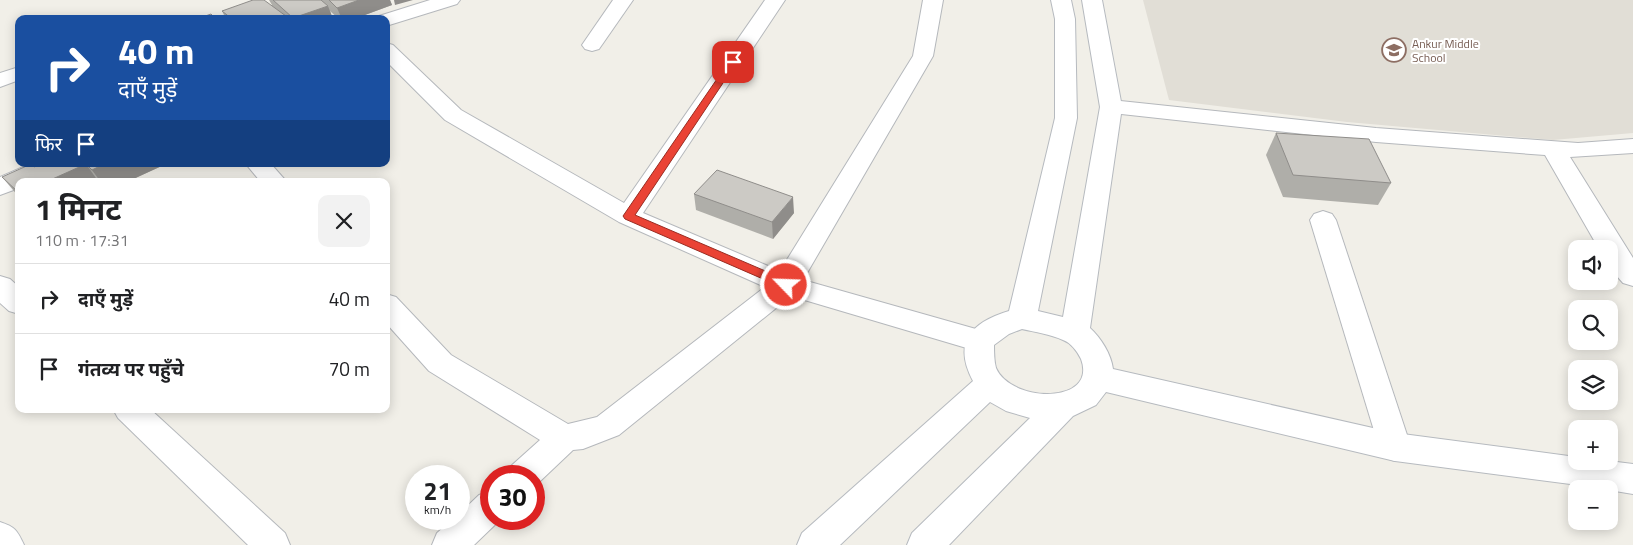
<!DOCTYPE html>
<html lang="hi">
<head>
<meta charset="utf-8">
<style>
  body { margin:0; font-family:"Titillium Web","Noto Sans Devanagari",sans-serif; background:#f2f2f2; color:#202124; height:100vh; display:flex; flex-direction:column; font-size:19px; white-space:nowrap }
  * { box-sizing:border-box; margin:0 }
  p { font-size:16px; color:#757577 }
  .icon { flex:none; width:28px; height:28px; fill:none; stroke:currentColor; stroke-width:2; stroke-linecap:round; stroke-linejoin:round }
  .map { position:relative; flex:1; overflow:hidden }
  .panel { position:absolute; left:15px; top:178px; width:375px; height:235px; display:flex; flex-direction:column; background:#fff; border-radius:10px; box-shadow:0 2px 12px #0003 }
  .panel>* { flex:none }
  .top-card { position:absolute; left:15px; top:15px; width:375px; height:152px; border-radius:10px; box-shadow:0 2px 12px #0003; background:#1a4fa0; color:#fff; overflow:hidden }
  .buttons { position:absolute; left:1568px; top:240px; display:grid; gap:10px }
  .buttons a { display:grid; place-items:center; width:50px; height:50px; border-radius:10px; background:#fff; box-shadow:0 2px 12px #0003; font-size:25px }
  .speed { position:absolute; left:405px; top:465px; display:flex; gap:10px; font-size:25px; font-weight:700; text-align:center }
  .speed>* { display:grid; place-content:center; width:65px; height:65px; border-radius:50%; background:#fff; box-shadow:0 2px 12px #0003; line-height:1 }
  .speed small { font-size:12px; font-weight:400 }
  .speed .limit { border:8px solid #d22; background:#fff; color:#111 }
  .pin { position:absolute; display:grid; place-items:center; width:42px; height:42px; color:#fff; margin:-21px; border-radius:10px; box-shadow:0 2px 8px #0006 }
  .me { position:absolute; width:55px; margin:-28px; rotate:294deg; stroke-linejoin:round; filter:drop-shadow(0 0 4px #0008) }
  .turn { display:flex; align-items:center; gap:18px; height:105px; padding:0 20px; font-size:22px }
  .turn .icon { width:65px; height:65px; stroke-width:2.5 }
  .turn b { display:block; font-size:35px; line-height:42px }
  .then { display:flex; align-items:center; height:48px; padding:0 20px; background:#0003; gap:10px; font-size:19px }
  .round { display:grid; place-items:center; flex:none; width:52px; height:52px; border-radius:10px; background:#f2f2f2 }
  .summary { display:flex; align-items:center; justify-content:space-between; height:85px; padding:0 20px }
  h1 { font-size:30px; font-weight:700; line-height:38px }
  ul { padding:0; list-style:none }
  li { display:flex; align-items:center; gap:15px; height:70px; padding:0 20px; border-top:1px solid #e0e0e0 }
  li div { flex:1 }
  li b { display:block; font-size:19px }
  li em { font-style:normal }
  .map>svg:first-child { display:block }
  .education { fill:#e1ded6 }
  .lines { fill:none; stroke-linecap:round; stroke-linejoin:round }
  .street-casing { stroke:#b5b8bc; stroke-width:2 }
  .secondary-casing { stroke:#b6babf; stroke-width:2 }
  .street { fill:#fff; fill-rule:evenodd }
  .secondary { fill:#fff; fill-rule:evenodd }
  .wall { fill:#afaea9 }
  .shaded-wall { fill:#8f8d8a }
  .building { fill:#cccac5; stroke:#8f8d8a }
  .route { fill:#ea4335; stroke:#982c22 }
  .labels { text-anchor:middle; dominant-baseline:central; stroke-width:4; stroke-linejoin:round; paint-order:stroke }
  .far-education-label { font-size:12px; fill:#785e54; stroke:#fff; text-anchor:start }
</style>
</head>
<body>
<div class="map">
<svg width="1633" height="545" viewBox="0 0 1633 545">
  <rect width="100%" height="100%" fill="#f1efe8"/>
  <path class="education" d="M1143,0H1633V133L1553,140L1347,122L1169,100Z"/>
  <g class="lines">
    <g class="street-casing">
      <g id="street">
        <path d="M430,0H460L457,4L386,26V19H377L379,16Z"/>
        <path d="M613,0H633L599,49L592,51L585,49L582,45Z"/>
        <path d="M765,0H785L643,213L780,271L913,56L923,0H943L933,56L803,280L990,333L995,341L990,349L980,352L791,296L619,435L583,449L573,450L535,486L534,476H506L511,466L540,440L429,371L386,323V294L396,297L451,355L568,424L597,417L765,287L619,222L445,120L386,61V43L393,45L461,110L624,203Z"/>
        <path d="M19,67V80L0,87V73Z"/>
        <path d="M1111,100L1376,128L1578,143L1633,139V153L1570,157L1633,258V286L1623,283L1609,267V249H1599L1545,155L1376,142L1103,112L1100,107L1103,102Z"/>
        <path d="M30,164H62C53,177 33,181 19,181V188L0,195V177Z"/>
        <path d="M246,164H271L286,181H260Z"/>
        <path d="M1323,211L1332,214L1336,220L1411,447L1407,457L1395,461L1383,457L1379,447L1310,220L1314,214Z"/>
        <path d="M0,276L10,279L19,287V314L9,311L0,303Z"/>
        <path d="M113,409H150L285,533L290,545H248L118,418Z"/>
        <path d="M491,491V519H501L474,545H432L437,533L453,519H459V514L479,495Z"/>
      </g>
    </g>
    <g class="secondary-casing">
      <g id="secondary">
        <path d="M1051,0H1071L1075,19L1077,118L1038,311L1063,317L1100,107L1082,0H1102L1122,107L1090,328C1101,338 1111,354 1113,369L1395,433L1576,457V461H1609L1633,464V494L1609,490V489L1395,461L1106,392L1096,405L1073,416L949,545H907L912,533L1030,418L1006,411L990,402L840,545H797L802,533L973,381C952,342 972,322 1009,311L1055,118V19ZM1022,329C1035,332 1050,334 1063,340C1071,343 1077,351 1081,359C1098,405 1011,403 996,368C994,361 994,352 994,345L1009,334Z"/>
        <path d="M0,522C15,527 17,530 24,545H0Z"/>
      </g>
    </g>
    <use href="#street" class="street"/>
    <use href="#secondary" class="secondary"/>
  </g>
  <g class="wall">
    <path d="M269,0H390L392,5L354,19H339L330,11L333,19H226L222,11L272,5Z"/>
    <path d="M1276,133L1391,183L1378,205L1283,197L1266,155Z"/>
    <path d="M40,164H166L129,181H19V197L2,177Z"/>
    <path d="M694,194L794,213L773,239L696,210Z"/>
  </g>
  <g class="shaded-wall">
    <path d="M359,0H390L392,5L354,19H342L337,8Z"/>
    <path d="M394,0H413L395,5Z"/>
    <path d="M328,6L333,19H293V18Z"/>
    <path d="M86,164L98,181H48Z"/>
    <path d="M104,164H166L129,181H100L92,170Z"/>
    <path d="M793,197L794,213L773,239L772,222Z"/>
  </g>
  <g class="building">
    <path d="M253,0H264L290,19H232L222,11Z"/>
    <path d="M273,0H321L328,6L293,18Z"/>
    <path d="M329,0H359L337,8Z"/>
    <path d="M211,14L216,19H197Z"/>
    <path d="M1276,133L1369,139L1391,183L1293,175Z"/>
    <path d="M31,164L34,167L40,164H104L92,170L86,164L48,181H19V193L2,177Z"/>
    <path d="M717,170L793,197L772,222L694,194Z"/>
  </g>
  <path class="route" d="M733,59L737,62L635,215L791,282L792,285L786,289L625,219L623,216L730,60Z"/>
  <defs>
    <g id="school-ring" transform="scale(1.25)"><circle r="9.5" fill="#fff" stroke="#8d6e63" stroke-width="1.5"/><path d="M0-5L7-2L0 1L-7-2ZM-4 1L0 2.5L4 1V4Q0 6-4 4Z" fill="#8d6e63"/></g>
  </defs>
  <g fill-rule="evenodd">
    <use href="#school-ring" x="1394" y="50"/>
  </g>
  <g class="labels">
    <g class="far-education-label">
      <text x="1412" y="43">Ankur Middle<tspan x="1412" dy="14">School</tspan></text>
    </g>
  </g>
</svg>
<div class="buttons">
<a><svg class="icon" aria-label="sound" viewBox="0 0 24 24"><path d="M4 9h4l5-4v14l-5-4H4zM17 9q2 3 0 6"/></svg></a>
<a><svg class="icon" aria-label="search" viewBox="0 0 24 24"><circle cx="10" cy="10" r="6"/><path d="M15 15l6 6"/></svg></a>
<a><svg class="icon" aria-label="layers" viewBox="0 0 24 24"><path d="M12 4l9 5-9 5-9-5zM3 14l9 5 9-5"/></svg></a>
<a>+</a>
<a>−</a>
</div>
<div class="speed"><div>21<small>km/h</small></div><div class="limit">30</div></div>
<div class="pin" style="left:733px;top:62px;background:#d93025"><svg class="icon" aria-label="arrive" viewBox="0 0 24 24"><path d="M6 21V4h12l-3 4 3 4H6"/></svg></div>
<svg class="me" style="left:786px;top:285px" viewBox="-20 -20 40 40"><circle r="17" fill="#ea4335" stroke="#fff" stroke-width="3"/><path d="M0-11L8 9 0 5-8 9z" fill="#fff"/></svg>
<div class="top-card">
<div class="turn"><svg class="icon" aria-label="right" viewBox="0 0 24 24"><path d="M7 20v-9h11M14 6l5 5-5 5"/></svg><div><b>40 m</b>दाएँ मुड़ें</div></div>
<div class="then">फिर<svg class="icon" aria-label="arrive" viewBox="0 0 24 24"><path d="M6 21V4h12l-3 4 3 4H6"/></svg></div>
</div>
<section class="panel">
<div class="summary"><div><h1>1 मिनट</h1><p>110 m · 17:31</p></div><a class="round"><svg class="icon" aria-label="close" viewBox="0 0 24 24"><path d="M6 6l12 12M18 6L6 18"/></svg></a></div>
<ul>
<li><svg class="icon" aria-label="right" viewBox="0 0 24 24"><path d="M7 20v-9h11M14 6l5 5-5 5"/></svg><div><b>दाएँ मुड़ें</b></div><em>40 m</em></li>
<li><svg class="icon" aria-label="arrive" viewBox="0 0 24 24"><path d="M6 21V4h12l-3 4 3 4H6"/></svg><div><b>गंतव्य पर पहुँचे</b></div><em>70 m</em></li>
</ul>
</section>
</div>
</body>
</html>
